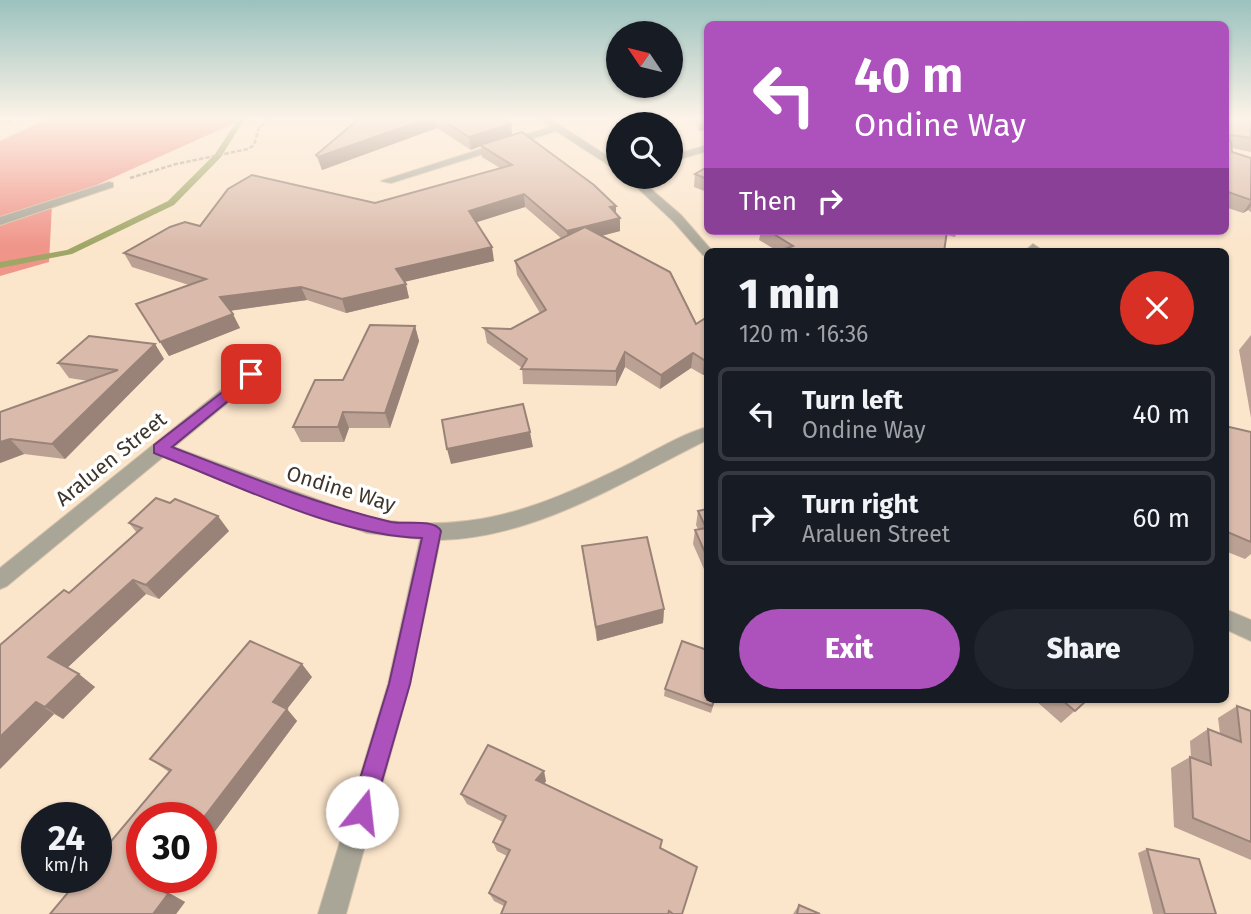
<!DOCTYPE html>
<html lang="en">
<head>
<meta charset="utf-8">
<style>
  body { margin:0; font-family:"Fira Sans",sans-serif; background:#20242c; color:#f1f3f6; height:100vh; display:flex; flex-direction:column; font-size:26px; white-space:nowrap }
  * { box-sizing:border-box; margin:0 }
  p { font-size:23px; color:#9ea1a6 }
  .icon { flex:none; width:38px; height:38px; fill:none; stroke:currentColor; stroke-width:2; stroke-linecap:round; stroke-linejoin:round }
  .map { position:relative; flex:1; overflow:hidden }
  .side { position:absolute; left:704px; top:248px; width:525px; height:455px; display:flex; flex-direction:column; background:#171b24; border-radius:10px; box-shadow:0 2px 5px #0004 }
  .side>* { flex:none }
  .hud { position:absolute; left:704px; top:21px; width:525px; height:214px; border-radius:10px; box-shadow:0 2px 5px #0004; background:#ad51bc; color:#fff; overflow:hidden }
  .needle { width:46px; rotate:305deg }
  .tools { position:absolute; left:606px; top:21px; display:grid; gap:14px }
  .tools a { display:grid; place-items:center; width:77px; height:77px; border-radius:50%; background:#171b24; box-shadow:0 2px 5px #0004; font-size:35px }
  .speed { position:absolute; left:21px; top:802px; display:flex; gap:14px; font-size:35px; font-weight:700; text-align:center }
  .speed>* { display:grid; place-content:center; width:91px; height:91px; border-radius:50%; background:#171b24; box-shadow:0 2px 5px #0004; line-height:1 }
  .speed small { font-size:18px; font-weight:400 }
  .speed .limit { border:10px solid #d22; background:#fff; color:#111 }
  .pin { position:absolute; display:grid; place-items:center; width:60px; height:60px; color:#fff; margin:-30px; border-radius:14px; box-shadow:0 4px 10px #0006 }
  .me { position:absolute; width:77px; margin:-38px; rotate:16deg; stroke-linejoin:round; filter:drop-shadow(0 0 5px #0008) }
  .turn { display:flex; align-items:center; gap:24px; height:147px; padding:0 35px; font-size:32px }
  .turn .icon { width:91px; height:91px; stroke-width:2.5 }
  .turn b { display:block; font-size:49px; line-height:60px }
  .then { display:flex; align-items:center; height:66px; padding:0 35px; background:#0003; gap:14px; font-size:26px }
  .round { display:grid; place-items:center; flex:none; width:74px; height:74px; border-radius:37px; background:#20242c }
  .head { display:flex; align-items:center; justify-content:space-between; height:119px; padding:0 35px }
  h1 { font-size:42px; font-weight:800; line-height:52px }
  .primary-button { display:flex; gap:14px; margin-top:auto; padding:14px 35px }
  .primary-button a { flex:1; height:80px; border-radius:42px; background:#ad51bc; color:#fff; font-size:28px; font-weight:800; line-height:80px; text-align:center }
  .primary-button a+a { background:#20242c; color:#f1f3f6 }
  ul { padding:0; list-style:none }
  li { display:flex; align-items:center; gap:21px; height:94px; margin:0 14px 10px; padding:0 21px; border:4px solid #363941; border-radius:10px }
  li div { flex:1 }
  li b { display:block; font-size:26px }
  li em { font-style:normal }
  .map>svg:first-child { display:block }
  .forest { fill:#f0958a }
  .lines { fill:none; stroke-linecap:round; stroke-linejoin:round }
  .stream { fill:#9fa666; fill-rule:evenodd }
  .minor-casing { stroke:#d5c2ab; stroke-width:2 }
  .path { stroke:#b3a28e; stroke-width:2.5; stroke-dasharray:4.5 2; stroke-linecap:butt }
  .minor { fill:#a9a698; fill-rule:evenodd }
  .wall { fill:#bba193 }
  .shaded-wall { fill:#998378 }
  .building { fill:#dabbab; stroke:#998378; stroke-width:2 }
  .route { fill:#ad51bc; stroke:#70357a; stroke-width:2 }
  .labels { text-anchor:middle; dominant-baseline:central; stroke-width:7; stroke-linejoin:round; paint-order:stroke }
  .street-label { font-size:21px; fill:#3e362c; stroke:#fff }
</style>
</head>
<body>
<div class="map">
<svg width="1251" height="914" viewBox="0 0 1251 914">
  <rect width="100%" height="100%" fill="#fbe5cb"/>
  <path class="forest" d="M49,118H246L52,205L49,262L0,276V141Z"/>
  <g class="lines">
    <path class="stream" d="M239,118H245L221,157L174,205L72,254L0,268V262L67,250L168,201L215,154Z"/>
    <g class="minor-casing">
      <g id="minor">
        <path d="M538,118H549L618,163V171L556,131L391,183L381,181L550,127Z"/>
        <path d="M707,145V151L670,162V156Z"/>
        <path d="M626,177H637L681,215L713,252L703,255L673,221Z"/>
        <path d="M109,182L113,183V187L0,225V217Z"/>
        <path d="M1033,244L1039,248L1036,252H1024Z"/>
        <path d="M251,370L259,375L257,379L174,447L368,518C469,535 535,510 625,466C651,453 679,435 707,427V440C624,481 535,538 440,540L410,684L346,914H318L388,684L420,539L367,533L163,457L7,586L0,589V568L245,371Z"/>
        <path d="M1225,609L1251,620V641L1225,629Z"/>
      </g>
    </g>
    <g class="path">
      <path d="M0,121L11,122"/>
      <path d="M130,178L176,164L248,149L254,145L259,127L272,118"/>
    </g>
    <use href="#minor" class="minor"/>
  </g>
  <g class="wall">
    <path d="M360,118H501L511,124L512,135L616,206V213L620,231L602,236L696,324L707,317V372L703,375L691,368L660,389L625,367L616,386L523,384L522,368L487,343L484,328L511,329L540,313L517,275L515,261L561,238L525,207L476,222L494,261L404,282L409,298L346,313L307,300L230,311L240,328L169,356L136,304L189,285L132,267L124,253L200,226L375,203L500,168L482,157L481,146L471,150L437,128L322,170L316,155Z"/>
    <path d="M694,118H707V129L699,131Z"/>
    <path d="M1225,118H1251V152L1232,148V152L1251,158V212L1248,210L1243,213L1225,207Z"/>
    <path d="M707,167V192L694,187L695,174Z"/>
    <path d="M761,231H957L955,237L947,235L944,252H779L759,240Z"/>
    <path d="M415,326L419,341L390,428H349L344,442H301L293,427L343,380Z"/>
    <path d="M1251,335V418L1239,350Z"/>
    <path d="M155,344L164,359L65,459L24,454L0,463V412L89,381L69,378L58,363Z"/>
    <path d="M1225,426L1251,432V554L1245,559L1225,551Z"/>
    <path d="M707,509V576L693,544L695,530L698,529L696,525L698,511Z"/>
    <path d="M129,523L229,531L159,599L146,594L67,668L95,687L63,719L54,714L0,769L69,593L137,533Z"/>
    <path d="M582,546L664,609L663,623L597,641L584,561Z"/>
    <path d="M312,677L287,709L297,721L201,850V817L142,877H181L169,893L185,902L176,914H50L169,772L150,759Z"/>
    <path d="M665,689L707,700H715L711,713L664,696Z"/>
    <path d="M1035,700H1087L1061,723Z"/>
    <path d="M1237,706L1251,711V860L1174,827L1171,768L1190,757L1191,758L1190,741L1208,729L1220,734L1218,718Z"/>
    <path d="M546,781L544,784L661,849L682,914H501L504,906L494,901L489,893L507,856L497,851L493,842L503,822L467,804L461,794Z"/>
    <path d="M1147,849L1216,914H1153L1138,853Z"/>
    <path d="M799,905L820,914H793Z"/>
  </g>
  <g class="shaded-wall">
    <path d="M429,118H435L437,128L322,170L318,157Z"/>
    <path d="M707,118V129L699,131L700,120Z"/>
    <path d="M511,124L512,136L480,145L481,146L471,150L469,137Z"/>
    <path d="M524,194L525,207L471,224L469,211Z"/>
    <path d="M1251,201V206L1248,210L1243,213Z"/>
    <path d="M616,206V219L620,218V231L568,244L567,231L610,207Z"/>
    <path d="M492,247L494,261L399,283L396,269Z"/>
    <path d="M406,284L409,298L346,313L342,299Z"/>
    <path d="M301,287L307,300L227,311L220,297Z"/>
    <path d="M233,314L240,328L169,356L160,342Z"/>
    <path d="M415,326L419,341L390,428L385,413Z"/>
    <path d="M155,344L164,359L65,459L52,444Z"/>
    <path d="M625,352V367L616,386V371Z"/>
    <path d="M693,353L691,368L660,389L661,375Z"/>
    <path d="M707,358V372L703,375L704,360Z"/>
    <path d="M343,412L349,428L344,442L338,427Z"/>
    <path d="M530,432L533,447L451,464L447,449Z"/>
    <path d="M10,439L24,454L0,463V442Z"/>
    <path d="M218,516L229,531L159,599L146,585Z"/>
    <path d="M133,580L146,594L65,670L48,657Z"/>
    <path d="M664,609L663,623L597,641L596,627Z"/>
    <path d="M302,664L312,677L287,709L297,721L201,850V821L273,702Z"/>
    <path d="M79,674L95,687L63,719L45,707Z"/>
    <path d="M36,702L54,714L0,769V737Z"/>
    <path d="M544,771L546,781L539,790L536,780Z"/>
    <path d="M158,877H181L169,893L185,902L176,914H153L152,885Z"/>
  </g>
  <g class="building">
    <path d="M360,118H429L318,157L316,155Z"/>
    <path d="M439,118H501L511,124L469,137Z"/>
    <path d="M1225,118H1251V138L1225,134Z"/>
    <path d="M522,132L594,185L616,206L610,207L620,218L567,231L524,194L469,211L492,247L396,269L406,284L342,299L301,287L220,297L233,314L160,342L136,304L206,279L124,253L170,227L185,222L200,226L228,189L252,175L375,203L512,165L480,145Z"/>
    <path d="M1225,137L1231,142L1232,152L1251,158V200L1225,191Z"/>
    <path d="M707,167V179L695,174Z"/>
    <path d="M585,227L670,272L696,324L707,317V358L704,360L693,353L661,375L625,352L616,371L521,369L527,359L484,328L511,329L546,310L515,261Z"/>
    <path d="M769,231H947L944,252H786L782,250L793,246Z"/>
    <path d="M370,325L415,326L385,413L343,412L338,427H293L315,380H343Z"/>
    <path d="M89,336L155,344L52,444L10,439L0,442V412L118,370L58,363Z"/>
    <path d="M523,404L530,432L447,449L442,420Z"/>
    <path d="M1225,426L1251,432V542L1225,531Z"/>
    <path d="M156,498L170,503L175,499L218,516L146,585L133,580L48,657L79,674L45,707L36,702L0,737V645L64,590L69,593L142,528L129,523Z"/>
    <path d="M707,509V557L695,530L706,528L698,511Z"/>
    <path d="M647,537L664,609L596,627L582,546Z"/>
    <path d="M250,641L302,664L273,702L287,709L201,821V817H142V877H158L152,885L168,894L153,914H50L81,877H96V859L171,770L150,759Z"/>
    <path d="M682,641L707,650V700H714L712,706L665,689Z"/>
    <path d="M1062,700H1087L1075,711Z"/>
    <path d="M1237,706L1251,711V842L1193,818L1190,757L1211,765L1208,729L1241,742Z"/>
    <path d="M488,745L544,771L536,780L662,840L660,848L697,867L682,914H673L669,911L668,914H501L506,902L489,893L510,850L493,842L506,816L461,794Z"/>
    <path d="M1147,849L1199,859L1216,914H1165Z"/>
    <path d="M799,905L820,914H797Z"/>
  </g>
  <linearGradient id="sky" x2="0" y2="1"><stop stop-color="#9bc2be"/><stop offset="0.48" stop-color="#fdf3e8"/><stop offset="1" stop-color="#fdf3e8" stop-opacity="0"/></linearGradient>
  <rect width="1251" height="246" fill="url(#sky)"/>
  <path class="route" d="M251,370L258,374L256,378L172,447C244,475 316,504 391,522C404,525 434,518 441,531L410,684L373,812L370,820L362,823L353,820L350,812L389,684L422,538C336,536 235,484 154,453V445Z"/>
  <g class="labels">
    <g class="street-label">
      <text transform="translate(111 459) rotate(-39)">Araluen Street</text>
      <text transform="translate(341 489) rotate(17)">Ondine Way</text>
    </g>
  </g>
</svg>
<div class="tools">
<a><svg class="needle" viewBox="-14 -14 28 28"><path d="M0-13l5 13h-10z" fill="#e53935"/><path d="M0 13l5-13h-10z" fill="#9ea1a6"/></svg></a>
<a><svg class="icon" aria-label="search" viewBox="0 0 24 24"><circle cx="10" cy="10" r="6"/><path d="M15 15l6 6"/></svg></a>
</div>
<div class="speed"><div>24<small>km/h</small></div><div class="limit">30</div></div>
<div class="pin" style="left:251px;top:374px;background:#d93025"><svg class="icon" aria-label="arrive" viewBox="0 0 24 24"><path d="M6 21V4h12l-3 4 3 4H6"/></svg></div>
<svg class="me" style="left:362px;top:812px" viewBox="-20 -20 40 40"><circle r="19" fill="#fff"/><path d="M0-13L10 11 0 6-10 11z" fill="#ad51bc"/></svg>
<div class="hud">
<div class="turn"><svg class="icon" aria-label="left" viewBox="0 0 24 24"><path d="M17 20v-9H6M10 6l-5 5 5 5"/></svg><div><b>40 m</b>Ondine Way</div></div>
<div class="then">Then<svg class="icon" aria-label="right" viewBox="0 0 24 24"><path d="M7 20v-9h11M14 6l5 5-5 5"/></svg></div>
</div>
<section class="side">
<div class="head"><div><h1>1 min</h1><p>120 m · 16:36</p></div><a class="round" style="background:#d93025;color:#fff"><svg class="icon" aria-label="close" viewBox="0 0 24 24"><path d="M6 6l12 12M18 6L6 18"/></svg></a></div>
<ul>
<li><svg class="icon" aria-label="left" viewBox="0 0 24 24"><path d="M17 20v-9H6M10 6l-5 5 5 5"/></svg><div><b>Turn left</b><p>Ondine Way</p></div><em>40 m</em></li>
<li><svg class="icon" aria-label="right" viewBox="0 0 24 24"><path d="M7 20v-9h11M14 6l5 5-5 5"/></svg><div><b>Turn right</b><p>Araluen Street</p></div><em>60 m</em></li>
</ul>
<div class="primary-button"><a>Exit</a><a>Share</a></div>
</section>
</div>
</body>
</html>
